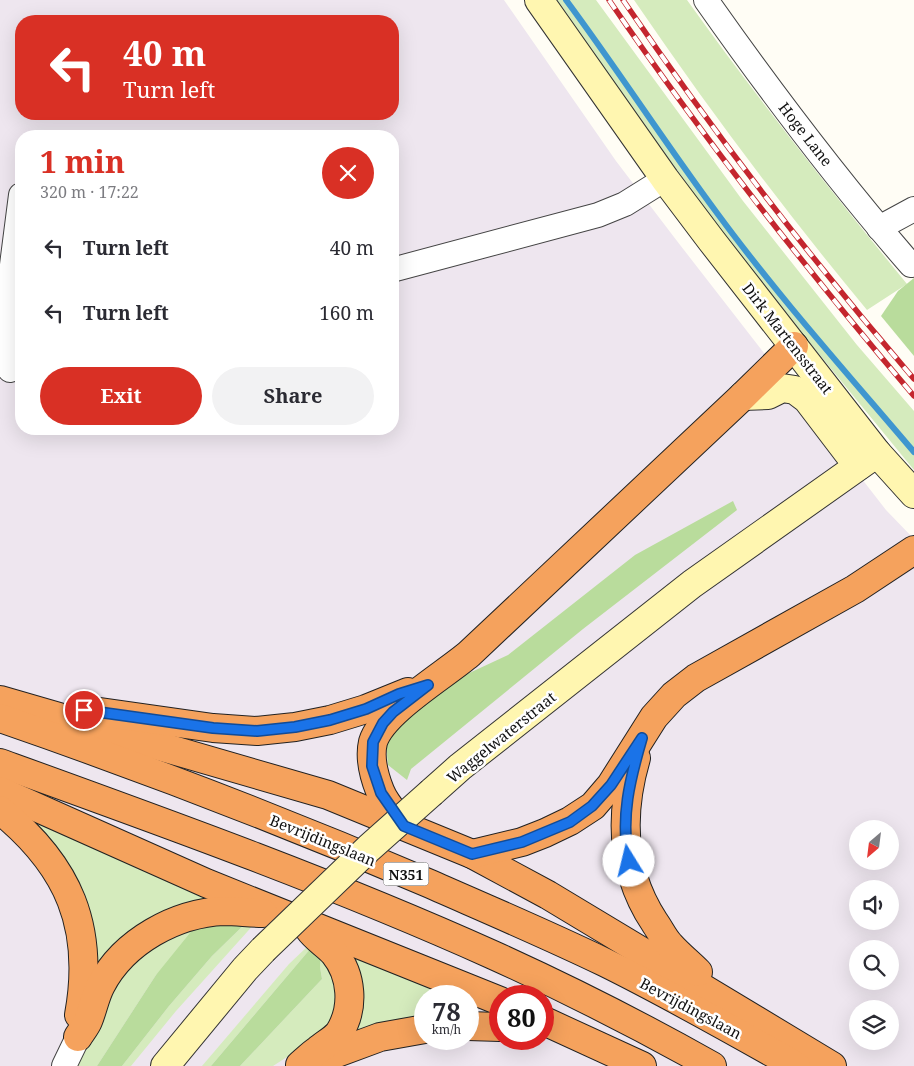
<!DOCTYPE html>
<html lang="en">
<head>
<meta charset="utf-8">
<style>
  body { margin:0; font-family:"Noto Serif",serif; background:#f2f2f3; color:#2b2b33; height:100vh; display:flex; flex-direction:column; font-size:19px; white-space:nowrap }
  * { box-sizing:border-box; margin:0 }
  p { font-size:16px; color:#7c7c81 }
  .icon { flex:none; width:28px; height:28px; fill:none; stroke:currentColor; stroke-width:2; stroke-linecap:round; stroke-linejoin:round }
  .map { position:relative; flex:1; overflow:hidden }
  .panel { position:absolute; left:15px; top:130px; width:384px; height:305px; display:flex; flex-direction:column; background:#fff; border-radius:20px; box-shadow:0 5px 20px #0002 }
  .panel>* { flex:none }
  .top-card { position:absolute; left:15px; top:15px; width:384px; height:105px; border-radius:20px; box-shadow:0 5px 20px #0002; background:#d93025; color:#fff; overflow:hidden }
  .needle { width:32px; rotate:208deg }
  .tools { position:absolute; left:849px; top:820px; display:grid; gap:10px }
  .tools a { display:grid; place-items:center; width:50px; height:50px; border-radius:50%; background:#fff; box-shadow:0 5px 20px #0002; font-size:25px }
  .speed { position:absolute; left:414px; top:985px; display:flex; gap:10px; font-size:25px; font-weight:700; text-align:center }
  .speed>* { display:grid; place-content:center; width:65px; height:65px; border-radius:50%; background:#fff; box-shadow:0 5px 20px #0002; line-height:1 }
  .speed small { font-size:12px; font-weight:400 }
  .speed .limit { border:8px solid #d22; background:#fff; color:#111 }
  .pin { position:absolute; display:grid; place-items:center; width:42px; height:42px; color:#fff; margin:-21px; border:2px solid #fff; border-radius:50%; box-shadow:0 1px 5px #0007 }
  .me { position:absolute; width:55px; margin:-28px; rotate:351deg; stroke-linejoin:round; filter:drop-shadow(0 0 4px #0008) }
  .turn { display:flex; align-items:center; gap:18px; height:105px; padding:0 25px; font-size:22px }
  .turn .icon { width:65px; height:65px; stroke-width:2.5 }
  .turn b { display:block; font-size:35px; line-height:42px }
  .round { display:grid; place-items:center; flex:none; width:52px; height:52px; border-radius:26px; background:#f2f2f3 }
  .head { display:flex; align-items:center; justify-content:space-between; height:85px; padding:0 25px }
  h1 { font-size:30px; font-weight:700; line-height:38px; color:#d93025 }
  .primary-button { display:flex; gap:10px; margin-top:auto; padding:10px 25px }
  .primary-button a { flex:1; height:58px; border-radius:30px; background:#d93025; color:#fff; font-size:20px; font-weight:700; line-height:58px; text-align:center }
  .primary-button a+a { background:#f2f2f3; color:#2b2b33 }
  ul { padding:0; list-style:none }
  li { display:flex; align-items:center; gap:15px; height:65px; padding:0 25px }
  li div { flex:1 }
  li b { display:block; font-size:19px }
  li em { font-style:normal }
  .map>svg:first-child { display:block }
  .industrial { fill:#eee6ef; fill-rule:evenodd }
  .green { fill:#d5ebbd }
  .forest { fill:#b9dc9c }
  .lines { fill:none; stroke-linecap:round; stroke-linejoin:round }
  .stream { stroke:#3f96cf; stroke-width:6 }
  .street-casing { stroke:#444; stroke-width:26 }
  .secondary-casing { stroke:#333; stroke-width:30 }
  .highway-casing { stroke:#222; stroke-width:30 }
  .street { stroke:#fff; stroke-width:24 }
  .secondary { stroke:#fff6b0; stroke-width:28 }
  .highway { stroke:#f5a25d; stroke-width:28 }
  .rail-casing { stroke:#c4262e; stroke-width:5.5 }
  .rail { stroke:#fff; stroke-width:4; stroke-dasharray:11; stroke-linecap:butt }
  .secondary-bridge-casing { stroke:#333; stroke-width:30; stroke-linecap:butt }
  .secondary-bridge { stroke:#fff6b0; stroke-width:28 }
  .route-casing { stroke:#114b97; stroke-width:12 }
  .route { stroke:#1a73e8; stroke-width:9 }
  .labels { text-anchor:middle; dominant-baseline:central; stroke-width:5; stroke-linejoin:round; paint-order:stroke }
  .shield { fill:#fff; stroke:#585858; stroke-width:1 }
  .shield-label { font-size:14px; font-weight:bold; fill:#111 }
  .street-label { font-size:15px; fill:#111; stroke:#fff }
</style>
</head>
<body>
<div class="map">
<svg width="914" height="1066" viewBox="0 0 914 1066">
  <rect width="100%" height="100%" fill="#fffdf5"/>
  <path class="industrial" d="M0,0H504L616,161L677,241L886,510L914,539V1066H0ZM21,21H392V114H21ZM21,136H392V429H21ZM858,829H890V861H858ZM858,889H890V921H858ZM858,949H890V981H858ZM425,996H468V1039H425ZM500,996H542V1039H500ZM858,1009H890V1041H858Z"/>
  <g class="green">
    <path d="M555,0H596L743,201L857,345L914,411V470L773,298L709,215Z"/>
    <path d="M634,0H687C757,98 831,191 907,284L867,310C784,210 707,107 634,0Z"/>
    <path d="M24,816L206,896L207,901L97,974Z"/>
    <path d="M251,918L257,921L176,1011L131,1066H122L169,1006L212,956Z"/>
    <path d="M220,919L156,975L97,1066H77L85,1052L97,1023L104,996L158,937Z"/>
    <path d="M309,945L311,948L211,1066H202L289,964Z"/>
    <path d="M344,950L466,996H425V1021L354,1036Z"/>
    <path d="M321,954L341,990L329,1030L273,1066H240L322,979L320,967Z"/>
  </g>
  <g class="forest">
    <path d="M914,278V356L881,316L898,291Z"/>
    <path d="M733,501L737,510L583,629L411,769L407,780L388,765L386,745L397,721L465,675L508,655L635,555Z"/>
    <path d="M251,918L212,956L169,1006L122,1066H97L156,975L194,928Z"/>
    <path d="M311,948L321,954L320,967L322,979L240,1066H211Z"/>
  </g>
  <g class="lines">
    <path class="stream" d="M566,0C618,70 665,143 717,213C778,296 847,373 914,452"/>
    <g class="street-casing">
      <g id="street">
        <path d="M706,0C770,91 838,181 911,265"/>
        <path d="M21,195L3,335L10,370L21,367"/>
        <path d="M879,228L914,209"/>
        <path d="M392,270L598,215L625,204L665,179"/>
        <path d="M64,1066L78,1037"/>
      </g>
    </g>
    <g class="secondary-casing">
      <g id="secondary">
        <path d="M539,0L665,179L711,240L877,453L914,494"/>
        <path d="M743,396L768,395L782,388L795,390L807,399L858,466"/>
        <path d="M432,792L460,767L692,584L877,453"/>
        <path d="M165,1066L245,969L263,950"/>
      </g>
    </g>
    <g class="highway-casing">
      <g id="highway">
        <path d="M0,700L328,795L472,854L548,895L832,1066"/>
        <path d="M86,710L213,728L257,731L295,727L330,720L366,709L408,692"/>
        <path d="M0,718C145,768 288,823 428,883C487,909 546,934 604,962C669,994 732,1030 796,1066"/>
        <path d="M636,758C619,816 621,872 655,923C660,930 664,939 670,945C679,955 689,963 698,972"/>
        <path d="M0,763C166,823 333,883 493,955C568,989 641,1026 712,1066"/>
        <path d="M0,791L206,883L500,1001"/>
        <path d="M0,810C69,866 95,927 79,1015"/>
        <path d="M404,826C396,815 385,804 380,791C374,776 369,759 373,742C382,712 443,676 469,654L743,396L794,346"/>
        <path d="M472,854L522,842L545,833L570,821L593,806L611,785L654,717L674,695L696,678L855,589L914,550"/>
        <path d="M542,1020L642,1066"/>
        <path d="M468,1026L500,1027"/>
        <path d="M78,1037C81,1032 86,1026 88,1021C93,1009 95,996 101,985C124,941 176,913 224,911C237,911 250,913 263,913"/>
        <path d="M318,1060L380,1037L425,1029"/>
        <path d="M300,1065C306,1060 312,1054 318,1050C325,1044 333,1040 339,1033C355,1008 352,975 334,953C326,944 316,939 309,929"/>
      </g>
    </g>
    <use href="#street" class="street"/>
    <use href="#secondary" class="secondary"/>
    <use href="#highway" class="highway"/>
    <g class="rail-casing">
      <g id="rail">
        <path d="M609,0C703,138 806,269 914,396"/>
        <path d="M623,0C713,132 810,258 914,379"/>
      </g>
    </g>
    <use href="#rail" class="rail"/>
    <g class="secondary-bridge-casing">
      <path id="secondary-bridge" d="M263,950L369,848L432,792"/>
    </g>
    <use href="#secondary-bridge" class="secondary-bridge"/>
  </g>
  <g class="lines">
    <g class="route-casing">
      <path id="route" d="M84,710L213,728L257,731L295,727L330,720L366,709L399,694L428,685L393,712L383,723L373,742L372,766L381,793L404,826L472,854L522,842L570,822L592,806L611,785L642,738C630,779 620,818 629,861"/>
    </g>
    <use href="#route" class="route"/>
  </g>
  <g class="labels">
    <rect class="shield" x="383.5" y="862.5" width="45" height="23" rx="4"/>
    <g class="shield-label">
      <text x="406" y="874">N351</text>
    </g>
    <g class="street-label">
      <text transform="translate(806 134) rotate(52)">Hoge Lane</text>
      <text transform="translate(788 338) rotate(52)">Dirk Martensstraat</text>
      <text transform="translate(501 737) rotate(-39)">Waggelwaterstraat</text>
      <text transform="translate(323 840) rotate(22)">Bevrijdingslaan</text>
      <text transform="translate(691 1008) rotate(28)">Bevrijdingslaan</text>
    </g>
  </g>
</svg>
<div class="tools">
<a><svg class="needle" viewBox="-14 -14 28 28"><path d="M0-13l5 13h-10z" fill="#e53935"/><path d="M0 13l5-13h-10z" fill="#7c7c81"/></svg></a>
<a><svg class="icon" aria-label="sound" viewBox="0 0 24 24"><path d="M4 9h4l5-4v14l-5-4H4zM17 9q2 3 0 6"/></svg></a>
<a><svg class="icon" aria-label="search" viewBox="0 0 24 24"><circle cx="10" cy="10" r="6"/><path d="M15 15l6 6"/></svg></a>
<a><svg class="icon" aria-label="layers" viewBox="0 0 24 24"><path d="M12 4l9 5-9 5-9-5zM3 14l9 5 9-5"/></svg></a>
</div>
<div class="speed"><div>78<small>km/h</small></div><div class="limit">80</div></div>
<div class="pin" style="left:84px;top:710px;background:#d93025"><svg class="icon" aria-label="arrive" viewBox="0 0 24 24"><path d="M6 21V4h12l-3 4 3 4H6"/></svg></div>
<svg class="me" style="left:629px;top:861px" viewBox="-20 -20 40 40"><circle r="19" fill="#fff"/><path d="M0-13L10 11 0 6-10 11z" fill="#1a73e8"/></svg>
<div class="top-card">
<div class="turn"><svg class="icon" aria-label="left" viewBox="0 0 24 24"><path d="M17 20v-9H6M10 6l-5 5 5 5"/></svg><div><b>40 m</b>Turn left</div></div>
</div>
<section class="panel">
<div class="head"><div><h1>1 min</h1><p>320 m · 17:22</p></div><a class="round" style="background:#d93025;color:#fff"><svg class="icon" aria-label="close" viewBox="0 0 24 24"><path d="M6 6l12 12M18 6L6 18"/></svg></a></div>
<ul>
<li><svg class="icon" aria-label="left" viewBox="0 0 24 24"><path d="M17 20v-9H6M10 6l-5 5 5 5"/></svg><div><b>Turn left</b></div><em>40 m</em></li>
<li><svg class="icon" aria-label="left" viewBox="0 0 24 24"><path d="M17 20v-9H6M10 6l-5 5 5 5"/></svg><div><b>Turn left</b></div><em>160 m</em></li>
</ul>
<div class="primary-button"><a>Exit</a><a>Share</a></div>
</section>
</div>
</body>
</html>
